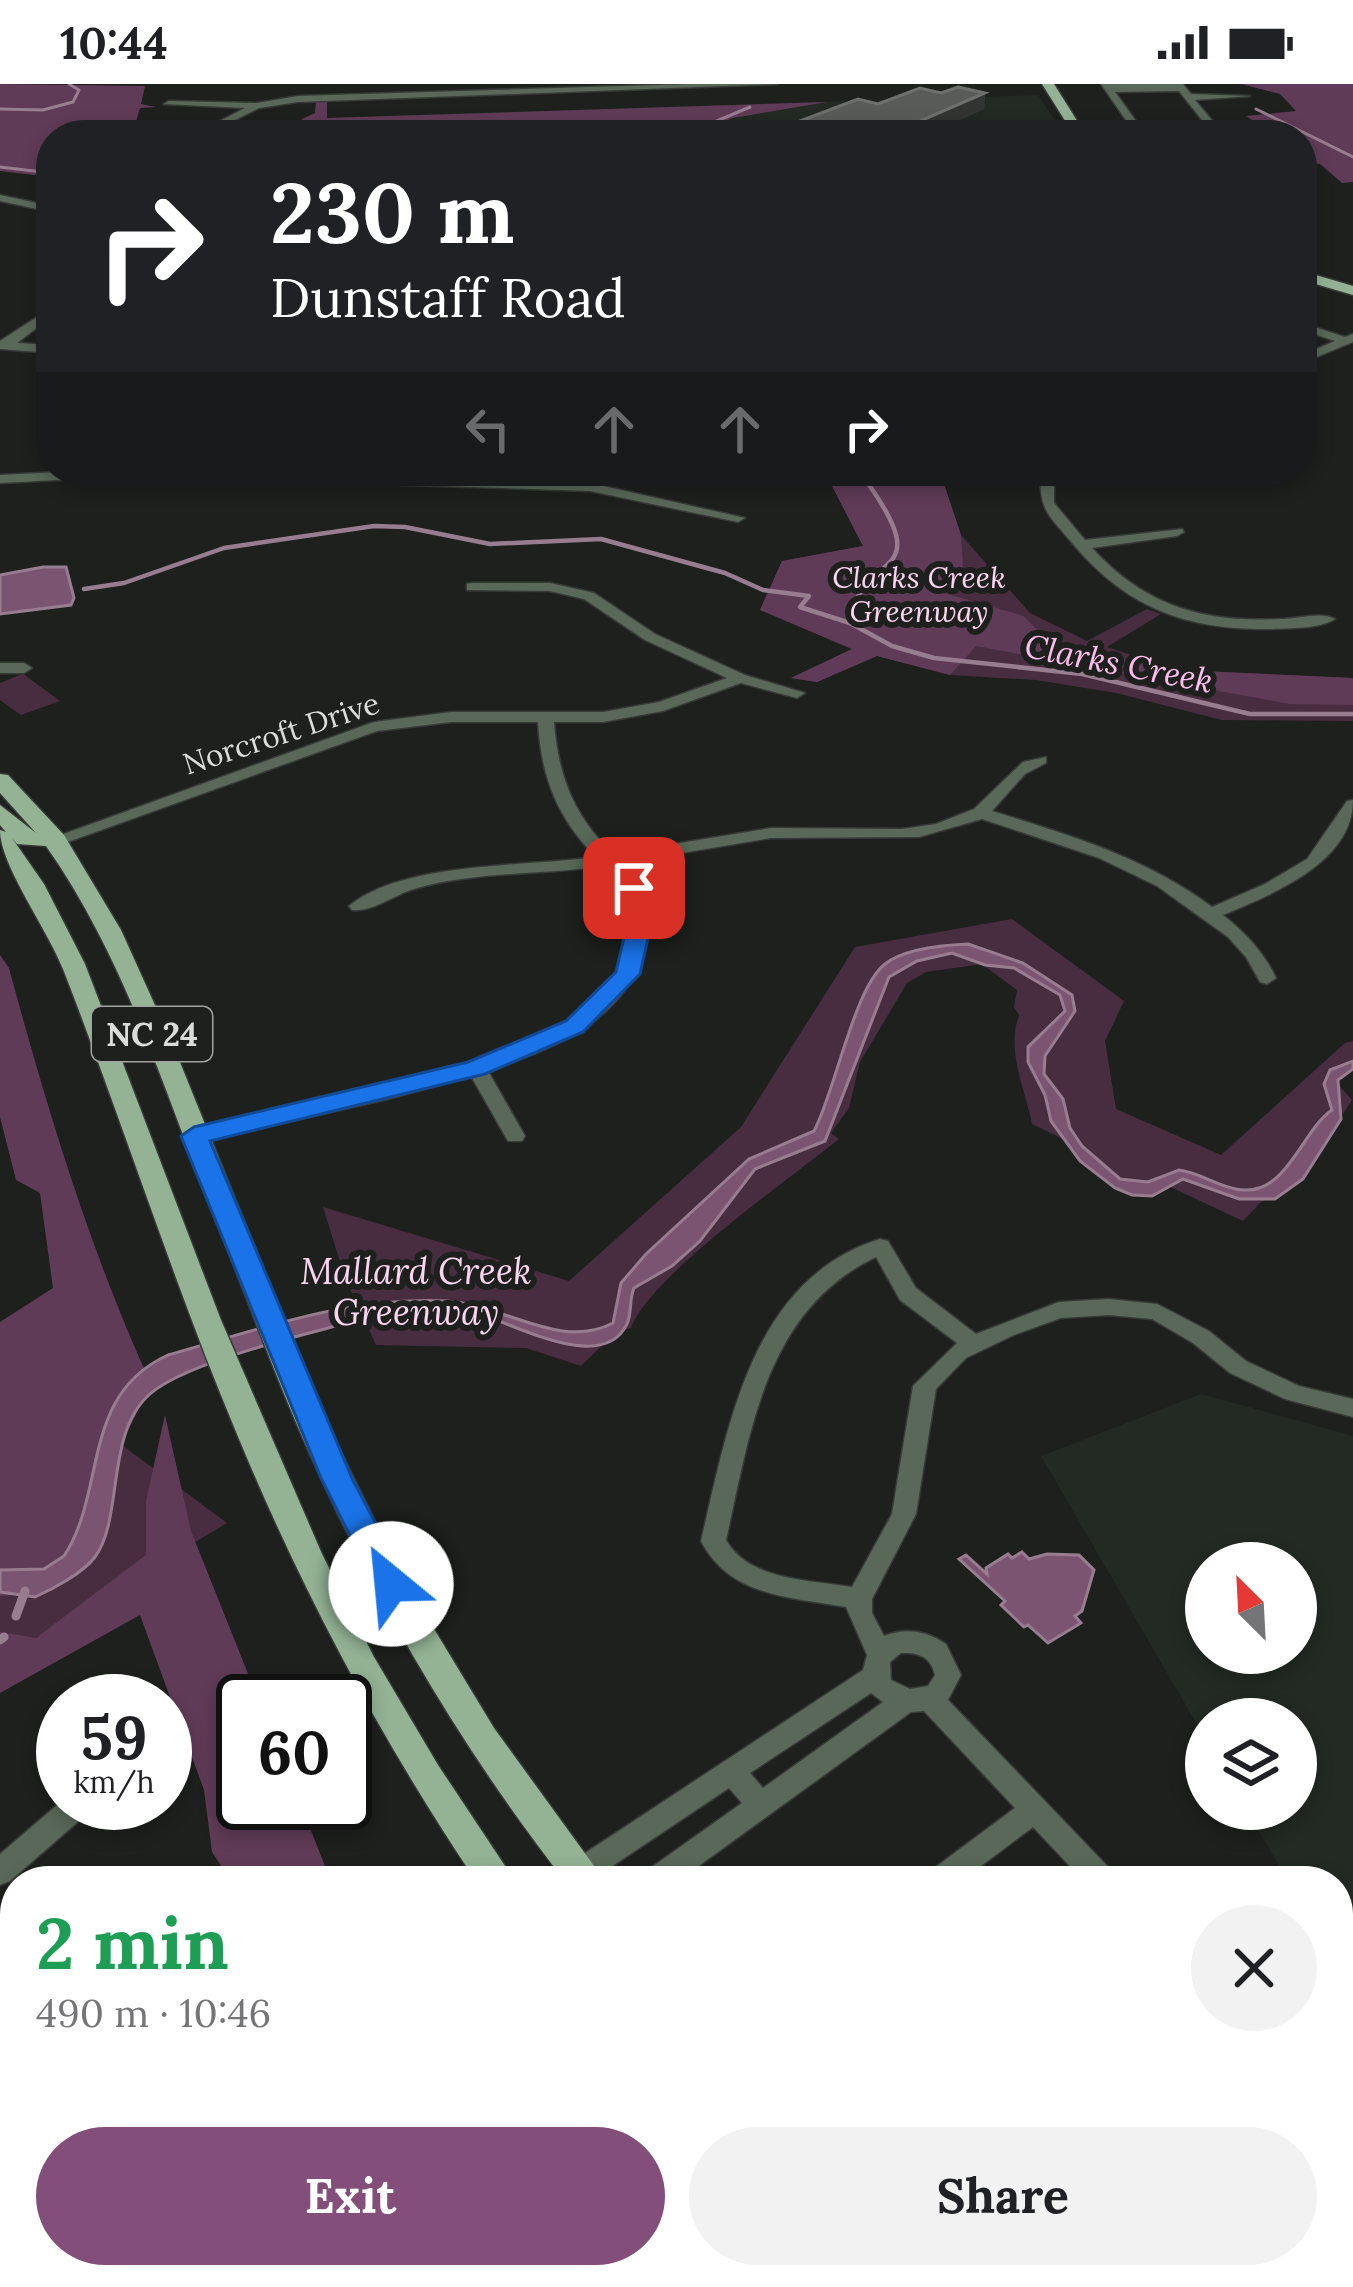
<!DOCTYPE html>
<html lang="en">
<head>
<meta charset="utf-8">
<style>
  body { margin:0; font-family:Lora,serif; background:#f2f2f2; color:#202124; height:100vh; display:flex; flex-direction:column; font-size:45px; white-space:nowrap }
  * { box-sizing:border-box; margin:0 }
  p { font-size:39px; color:#757577 }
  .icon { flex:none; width:66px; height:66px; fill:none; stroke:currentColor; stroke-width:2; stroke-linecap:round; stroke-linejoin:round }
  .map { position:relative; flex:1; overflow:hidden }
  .side { position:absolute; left:0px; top:1782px; width:1353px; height:423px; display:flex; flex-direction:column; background:#fff; border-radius:48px 48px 0 0; box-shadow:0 6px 18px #0003 }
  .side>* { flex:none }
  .guide { position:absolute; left:36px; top:36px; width:1281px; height:366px; border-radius:48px; box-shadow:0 6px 18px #0003; background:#202124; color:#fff; overflow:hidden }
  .needle { width:78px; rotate:336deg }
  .controls { position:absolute; left:1185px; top:1458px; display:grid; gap:24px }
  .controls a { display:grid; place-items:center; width:132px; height:132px; border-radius:50%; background:#fff; box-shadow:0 6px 18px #0003; font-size:60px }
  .speed { position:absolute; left:36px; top:1590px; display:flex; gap:24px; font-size:60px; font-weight:700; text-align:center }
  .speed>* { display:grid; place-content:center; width:156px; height:156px; border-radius:50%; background:#fff; box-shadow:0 6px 18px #0003; line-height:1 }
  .speed small { font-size:30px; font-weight:400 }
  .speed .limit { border:6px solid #111; border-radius:18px; background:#fff; color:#111 }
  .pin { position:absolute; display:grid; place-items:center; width:102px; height:102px; color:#fff; margin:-51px; border-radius:24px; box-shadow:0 6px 18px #0006 }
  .me { position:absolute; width:132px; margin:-66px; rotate:332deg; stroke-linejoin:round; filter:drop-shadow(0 0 9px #0008) }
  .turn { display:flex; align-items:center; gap:42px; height:252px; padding:0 36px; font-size:54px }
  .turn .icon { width:156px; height:156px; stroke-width:2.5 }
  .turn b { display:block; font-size:84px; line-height:102px }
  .lanes { display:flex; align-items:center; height:114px; padding:0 36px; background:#0003; justify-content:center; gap:60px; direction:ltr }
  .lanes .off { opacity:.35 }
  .round { display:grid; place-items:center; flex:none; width:126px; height:126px; border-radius:63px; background:#f2f2f2 }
  .overview { display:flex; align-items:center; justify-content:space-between; height:204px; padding:0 36px }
  h1 { font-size:72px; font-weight:700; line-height:90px; color:#1e9e55 }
  .action { display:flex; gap:24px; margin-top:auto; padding:24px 36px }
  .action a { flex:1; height:138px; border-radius:72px; background:#834e79; color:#fff; font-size:48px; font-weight:700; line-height:138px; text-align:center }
  .action a+a { background:#f2f2f2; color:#202124 }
  .status { display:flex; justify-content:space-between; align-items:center; height:84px; padding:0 60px; background:#fff; direction:ltr }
  .status svg { height:33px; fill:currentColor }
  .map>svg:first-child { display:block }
  .built { fill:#222a23; fill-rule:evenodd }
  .green { fill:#482d41 }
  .forest { fill:#603b57 }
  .water { fill:#7b5471; stroke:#987d90; stroke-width:3 }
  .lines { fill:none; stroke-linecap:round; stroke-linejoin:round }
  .stream-far2 { stroke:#987d90; stroke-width:3 }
  .stream-far1 { stroke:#987d90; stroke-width:4.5 }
  .stream { stroke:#987d90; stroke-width:9 }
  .minor-casing { stroke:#373a37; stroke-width:3 }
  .major-casing { stroke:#373a37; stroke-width:3 }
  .minor { fill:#596859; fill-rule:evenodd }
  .major { fill:#93b394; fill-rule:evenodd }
  .wall { fill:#494c49 }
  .shaded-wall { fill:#313431 }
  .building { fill:#595b59; stroke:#6d706d; stroke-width:3 }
  .route { fill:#1a73e8; stroke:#114b97; stroke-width:3 }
  .labels { text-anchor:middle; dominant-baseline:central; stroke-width:12; stroke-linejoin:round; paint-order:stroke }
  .far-park-label { font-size:30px; font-style:italic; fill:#fcd4f0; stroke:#1d201d }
  .far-street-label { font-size:30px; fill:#dadcda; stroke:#1d201d }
  .far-water-label { font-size:33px; font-style:italic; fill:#fdbcec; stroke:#1d201d }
  .shield { fill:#1d201d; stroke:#a1a4a1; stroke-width:3 }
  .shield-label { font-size:33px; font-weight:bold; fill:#dadcda }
  .park-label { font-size:36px; font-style:italic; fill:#fcd4f0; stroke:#1d201d }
</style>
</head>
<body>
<div class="status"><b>10:44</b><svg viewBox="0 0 49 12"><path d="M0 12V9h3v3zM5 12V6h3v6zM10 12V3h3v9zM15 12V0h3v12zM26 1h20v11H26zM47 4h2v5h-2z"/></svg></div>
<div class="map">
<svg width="1353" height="2203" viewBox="0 0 1353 2203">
  <rect width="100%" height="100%" fill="#1d201d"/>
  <g class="built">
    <path d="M1038,11L1065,51H321L317,34Z"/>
    <path d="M1201,1310L1353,1352V1910L1338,1884V1797H1288L1246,1725H1296V1635H1206V1656L1041,1372ZM1206,1479H1296V1569H1206Z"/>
  </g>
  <g class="green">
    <path d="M811,387H949L942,395L961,451L1030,529L1087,557L1147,525L1161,530L1107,563L1178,586L1353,594V637L1222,636L1116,609L1036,596L950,591L877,572L817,598L791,594L852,565L760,526L782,477L863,462L832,402Z"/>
    <path d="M22,590H23L60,617L21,631L0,616V599Z"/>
    <path d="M1012,835L1124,917L1105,957L1116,1025L1221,1071L1345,959L1353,957V982L1337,999L1352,1016L1300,1095L1260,1119L1243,1137L1164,1100L1124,1103L1063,1055L1032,1040C1025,1004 1006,967 1019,931L1014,923L1017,906L982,880L926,888L907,899L860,978L849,1024L831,1049L839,1055C791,1094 650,1192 631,1244L616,1248L581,1282L526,1264L376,1261L345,1194L323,1123L569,1197L741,1043L855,863Z"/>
    <path d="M107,1350L227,1439L0,1575V1358Z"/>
  </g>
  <g class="forest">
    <path d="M0,0L145,2L141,20L156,23L140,24L132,51H51V93L0,87Z"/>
    <path d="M1241,0H1353V98L1342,99L1320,80L1302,79V51H1236L1261,42L1246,32L1296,27L1280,10Z"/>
    <path d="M316,16H327V34L827,18L733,34L719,39L720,51H296L302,35L315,29Z"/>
    <path d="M811,387H949L942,394L961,451L963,483L930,505L1024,532L1037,546L1032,558L1178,586L1353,594V621L1290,620L976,562L950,591L877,572L817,598L791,594L852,565L760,526L782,477L863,462L832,402Z"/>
    <path d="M0,871L9,884C47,1025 90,1167 151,1300L115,1373L97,1432L39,1509L0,1512V1238L53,1204L40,1109L16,1096L0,1033Z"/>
    <path d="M165,1331L191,1447L259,1617H243V1719H300L331,1797H231L212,1768L204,1706L140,1531L0,1609V1548L36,1554L146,1471V1417Z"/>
    <path d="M525,2190H680L691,2203H535Z"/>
  </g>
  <g class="water">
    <path d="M43,483H66L74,514L71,521L0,530V491Z"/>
    <path d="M968,860L1023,879L1072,911L1075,927L1045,972L1044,990L1063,1015L1070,1044L1082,1062L1120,1095L1148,1098L1179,1086C1202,1089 1219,1104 1243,1106C1288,1109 1302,1046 1332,1026L1324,1000L1330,986L1353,977V985L1338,996L1341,1035L1303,1095L1275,1115H1239L1183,1095L1152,1112L1132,1111L1115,1104L1080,1077L1051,1037L1045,1011L1028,978V963L1065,927L1060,911L1014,884L985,881L952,869L917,877L889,893L825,1057L755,1085L700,1157L672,1182L634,1204C629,1216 632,1229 627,1240C602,1293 506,1235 475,1229C426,1220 367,1233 321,1246C278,1257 180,1283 150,1310C105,1349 124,1433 95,1473C83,1489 53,1505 35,1513L0,1508V1486L44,1485L64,1472C107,1407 80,1311 168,1271C260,1245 349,1212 446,1217C504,1220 560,1267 613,1239L621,1199L646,1170L749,1075L814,1047C835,1008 854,904 885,880C904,865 944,861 968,860Z"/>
    <path d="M1022,1468L1029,1475L1047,1470L1079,1471L1094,1486L1082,1527L1075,1532L1081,1539L1048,1559L1028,1541L1024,1543L1001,1521L1005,1517L959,1475L966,1471L987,1490L986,1484L1008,1470L1012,1474Z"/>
  </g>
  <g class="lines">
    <g class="stream-far2">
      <path d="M0,25L43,26L73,18L79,6L69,0"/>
      <path d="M1256,25L1353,73"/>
      <path d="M705,51V42L750,23"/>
      <path d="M0,83L51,89"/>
    </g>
    <g class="stream-far1">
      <path d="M84,505L124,499L224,464L374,442L405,443L490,460L601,455L725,489L763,506L809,512L800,523L850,539L892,562L934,574L1082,590L1250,630H1353"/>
      <path d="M850,539C859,462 946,503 859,387"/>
    </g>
    <g class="stream">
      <path d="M16,1532L25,1507"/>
      <path d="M0,1556L4,1553"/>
    </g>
    <g class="minor-casing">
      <g id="minor">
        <path d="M688,0H778L298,18L259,24L213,47L210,42L245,24L164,20L169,17L257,19L298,12Z"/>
        <path d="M1101,0H1183L1191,10L1250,12L1195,16L1224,51H1214L1179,7L1115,8L1146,51H1136Z"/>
        <path d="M0,111L51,122V128L0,117Z"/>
        <path d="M51,224V233L17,259L51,261V269L0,265V257Z"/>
        <path d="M1302,239L1345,253L1353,250V258L1302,279V271L1335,257L1302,246Z"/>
        <path d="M79,387H163L156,391L0,399V391Z"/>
        <path d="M318,387L590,399L745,434L738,438L590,407L378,400Z"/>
        <path d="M1040,387H1054V419L1085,456L1182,445L1184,448L1177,452L1092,464C1145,522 1203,539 1280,535C1298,535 1321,527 1335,535C1319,545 1292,544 1272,545C1187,546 1128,525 1073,460C1047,429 1040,428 1040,387Z"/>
        <path d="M472,499H550L594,509L655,550L745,591L805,609L797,614L741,599L663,627L603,638H554C558,692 574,732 613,770L771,744L902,745L936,740L974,725L1023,678L1046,673V679L1025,690L992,727C1070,751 1147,774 1212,823L1265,800L1307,775L1347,717L1353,716C1353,779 1272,810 1223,831C1245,849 1264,868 1276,894L1267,900L1260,898L1246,873L1228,853L1157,802L1099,774L982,735L919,753L771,754L622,779C670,833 645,901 590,940C560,962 522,975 488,987L525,1052L522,1057H508L471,992L388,1015L195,1059L188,1057L185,1052L188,1047C292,1020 400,1006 502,968C527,958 555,948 577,932C599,916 617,892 626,866C637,834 628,806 605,782C543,791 475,787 414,805C394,811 372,828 352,826L349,822C403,777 527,783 596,773C557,734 541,692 538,638H451L377,647L62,760L56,761L47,756L374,638L451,628H603L659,618L727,594L645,556L584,515L550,507L467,506V500Z"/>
        <path d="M0,579H24L32,584L24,589H0Z"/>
        <path d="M880,1155L888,1157L916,1204L976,1250L1059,1218L1109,1215L1157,1220L1209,1247L1246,1277L1299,1302L1353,1315V1333L1285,1315L1230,1289L1193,1259L1152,1235L1109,1231L1061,1234L1014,1251L966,1274L936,1305L916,1430L872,1515V1529L884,1552C906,1543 927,1547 946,1560L961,1591L948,1616L1113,1788L1117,1797H1084L1033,1743L961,1797H925L929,1788L1015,1724L924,1627L911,1628L678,1797H641L645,1788L742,1719L729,1704L590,1797H570L566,1788L570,1779L863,1586L867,1571L846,1523C790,1513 730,1513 701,1457C728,1343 751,1195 880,1155ZM876,1173L900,1216L957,1259L913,1302L892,1430L852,1503C811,1496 749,1497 726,1456C750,1349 765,1226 876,1173ZM901,1569C919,1568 931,1573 935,1591L928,1602L910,1605L891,1596L890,1578ZM871,1609L883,1618L763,1704L750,1689Z"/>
        <path d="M63,1716V1719H93L89,1728L10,1797L0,1801V1770Z"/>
        <path d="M1338,1970L1353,1977V2011L1338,2004Z"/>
        <path d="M78,2190H161L170,2203H80Z"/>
        <path d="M1270,2190H1308L1315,2203H1276Z"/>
      </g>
    </g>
    <g class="major-casing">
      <g id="major">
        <path d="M1042,0H1054L1086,51H1074Z"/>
        <path d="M1302,187L1353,202V211L1302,196Z"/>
        <path d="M0,690L8,691L64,751L121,846L173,961L323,1332L402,1492L494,1644L605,1797H565C468,1673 387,1537 321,1394C282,1312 252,1226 218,1142C166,1013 127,877 46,762L17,760L12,754L44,800L85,880L221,1236L322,1470L374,1573L438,1681L515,1797H476C382,1657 304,1511 239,1355C174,1201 124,1041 63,885C48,846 0,781 0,746L6,748L0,741V721L36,749L0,709Z"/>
        <path d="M806,2190H856L861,2203H811Z"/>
        <path d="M921,2190H972L977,2203H926Z"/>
      </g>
    </g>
    <use href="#minor" class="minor"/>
    <use href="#major" class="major"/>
  </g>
  <path class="wall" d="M941,9H985L984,25L925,51H799L800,37L878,20Z"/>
  <path class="shaded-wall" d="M985,9L984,25L925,51H888Z"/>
  <path class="building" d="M958,3L985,9L888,51H855L800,37L858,15L878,20L920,4L941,9Z"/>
  <path class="route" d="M634,797L645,804L653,832L640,890L583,948L485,990L210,1057L352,1394L407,1500L403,1509L391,1513L379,1509L321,1394L181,1052L194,1043L468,978L566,937L616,888L629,832L622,804Z"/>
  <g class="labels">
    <g class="far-park-label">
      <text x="919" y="493">Clarks Creek<tspan x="919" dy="34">Greenway</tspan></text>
    </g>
    <g class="far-street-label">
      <text transform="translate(281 649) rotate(-18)">Norcroft Drive</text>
    </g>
    <g class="far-water-label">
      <text transform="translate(1119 579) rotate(11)">Clarks Creek</text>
    </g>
    <rect class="shield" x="92" y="923" width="120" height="54" rx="9"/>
    <g class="shield-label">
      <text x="152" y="950">NC 24</text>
    </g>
    <g class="park-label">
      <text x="416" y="1187">Mallard Creek<tspan x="416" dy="41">Greenway</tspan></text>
    </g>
  </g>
</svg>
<div class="controls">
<a><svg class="needle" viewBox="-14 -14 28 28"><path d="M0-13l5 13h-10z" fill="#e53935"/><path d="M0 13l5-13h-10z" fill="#757577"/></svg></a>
<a><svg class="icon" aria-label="layers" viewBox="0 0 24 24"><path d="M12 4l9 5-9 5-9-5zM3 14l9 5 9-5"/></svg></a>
</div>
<div class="speed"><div>59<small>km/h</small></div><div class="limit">60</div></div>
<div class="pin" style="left:634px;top:804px;background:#d93025"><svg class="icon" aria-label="arrive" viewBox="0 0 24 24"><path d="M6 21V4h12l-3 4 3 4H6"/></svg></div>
<svg class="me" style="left:391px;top:1500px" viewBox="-20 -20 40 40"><circle r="19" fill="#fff"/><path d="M0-13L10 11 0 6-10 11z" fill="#1a73e8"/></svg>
<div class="guide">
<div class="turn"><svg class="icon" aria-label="right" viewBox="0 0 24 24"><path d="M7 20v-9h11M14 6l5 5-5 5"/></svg><div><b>230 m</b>Dunstaff Road</div></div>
<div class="lanes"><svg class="icon off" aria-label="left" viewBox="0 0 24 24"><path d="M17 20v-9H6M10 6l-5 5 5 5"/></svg><svg class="icon off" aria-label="ahead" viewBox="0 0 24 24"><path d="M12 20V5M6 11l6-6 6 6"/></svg><svg class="icon off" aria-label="ahead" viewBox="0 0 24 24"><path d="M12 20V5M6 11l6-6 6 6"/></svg><svg class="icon" aria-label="right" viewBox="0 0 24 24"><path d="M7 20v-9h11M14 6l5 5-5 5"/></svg></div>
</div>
<section class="side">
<div class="overview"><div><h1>2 min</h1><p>490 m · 10:46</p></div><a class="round"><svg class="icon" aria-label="close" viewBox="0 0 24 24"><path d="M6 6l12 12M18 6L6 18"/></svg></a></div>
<div class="action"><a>Exit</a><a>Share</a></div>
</section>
</div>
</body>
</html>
